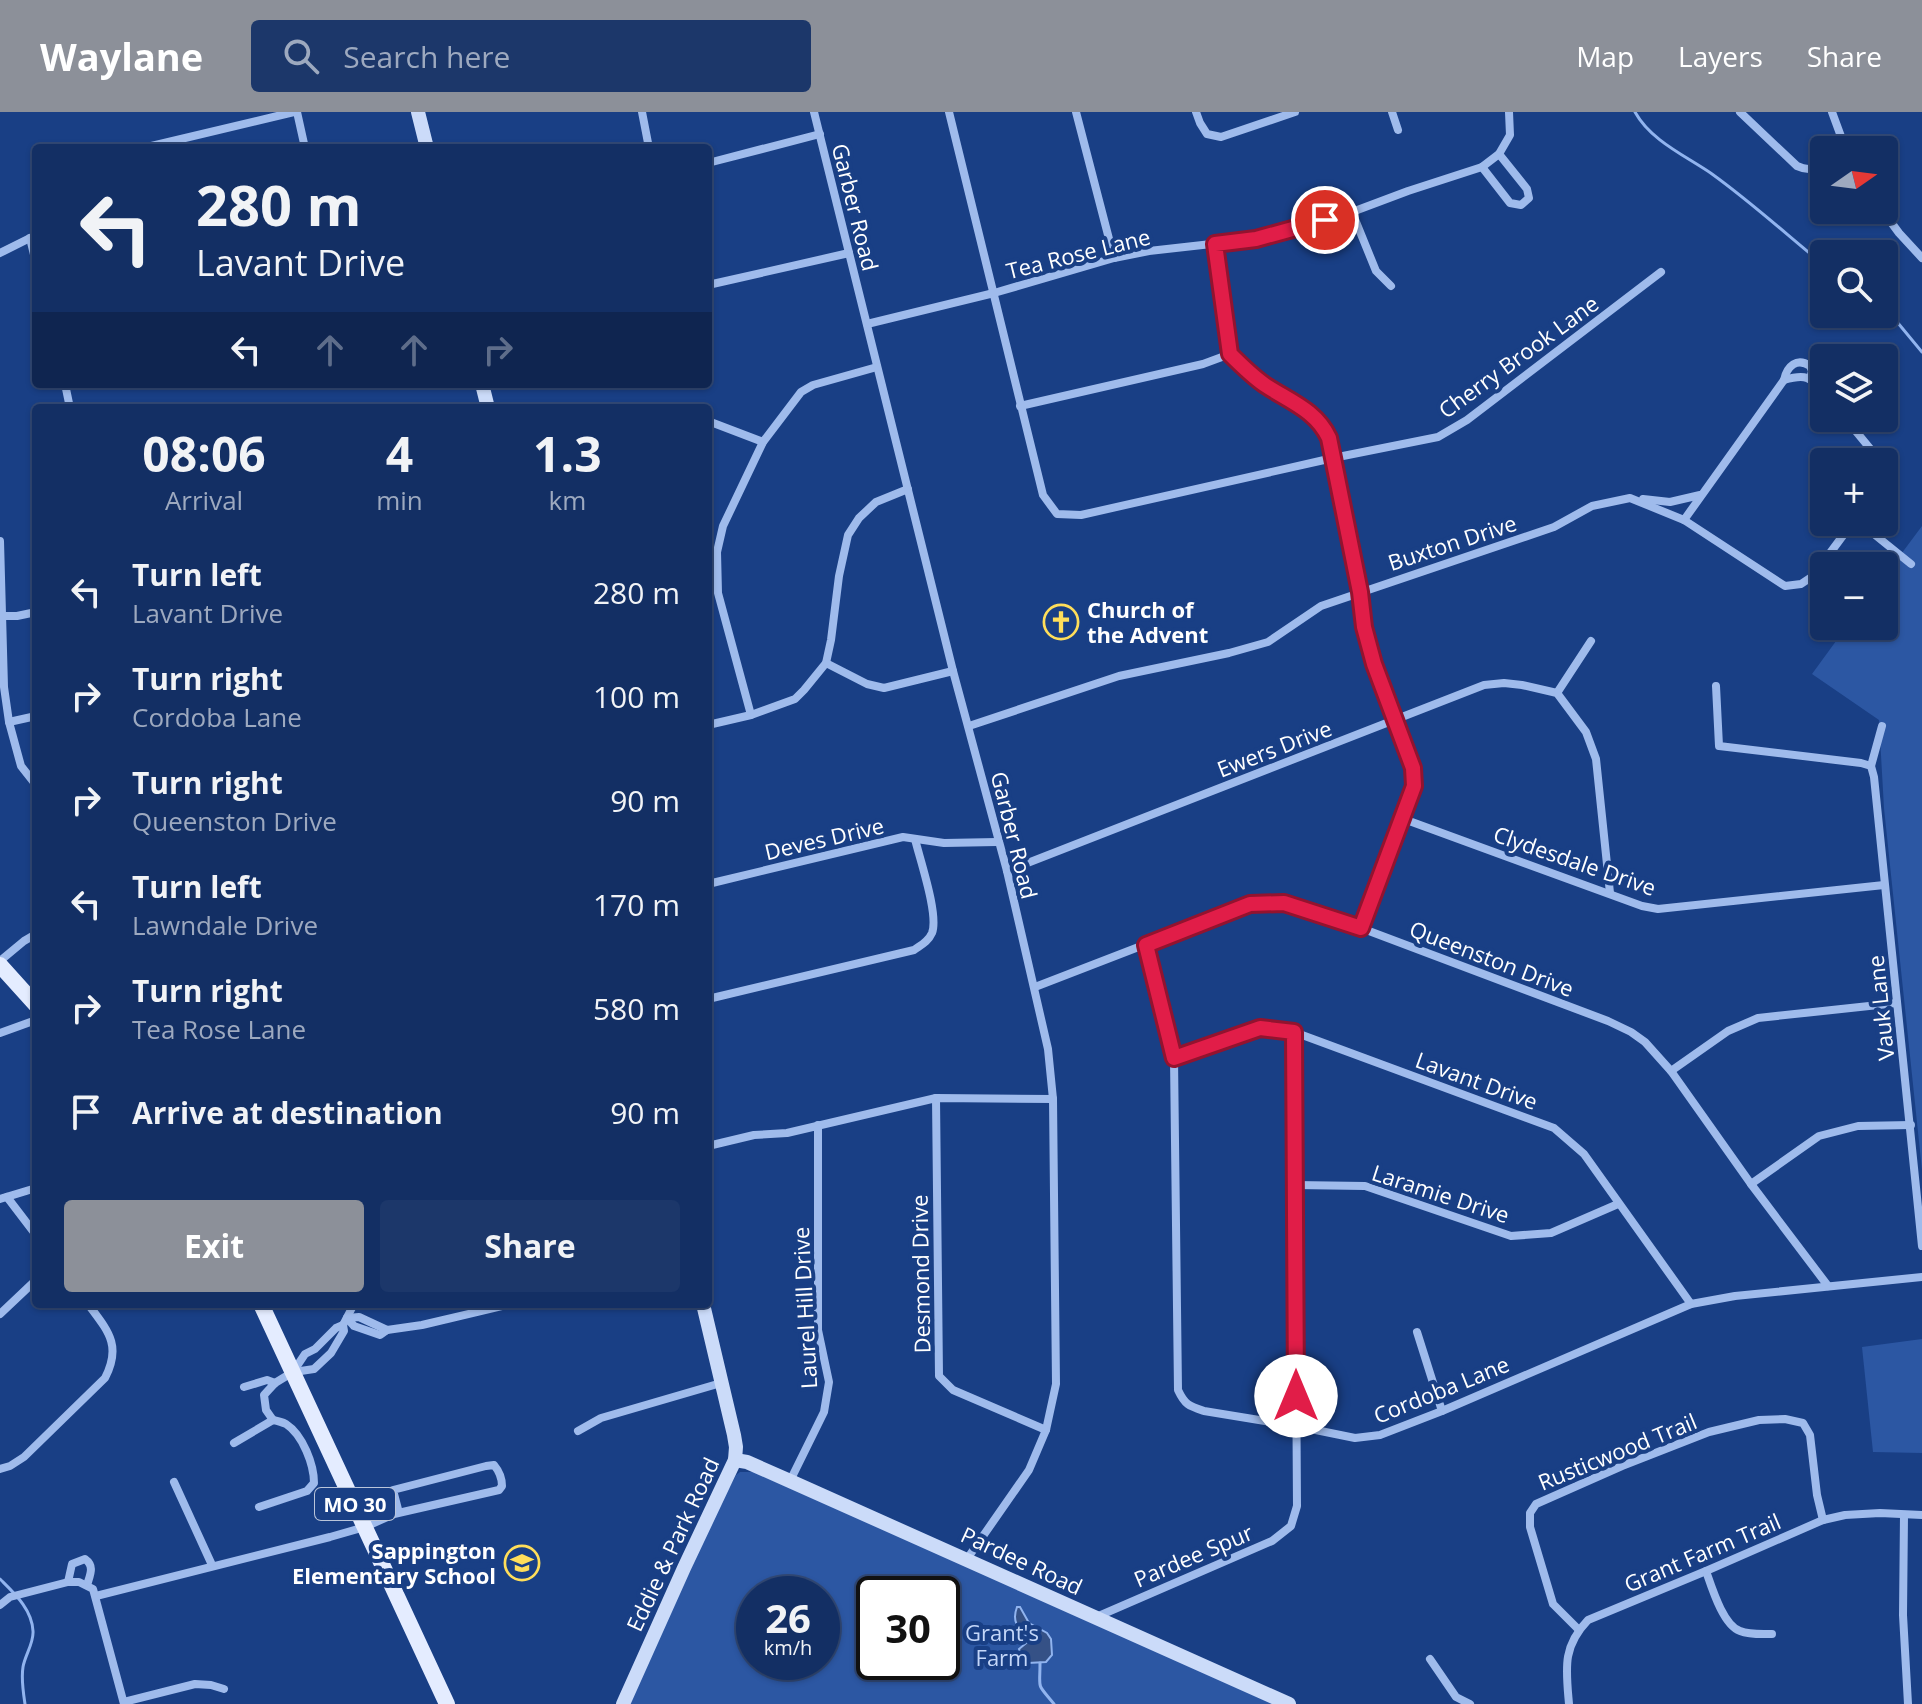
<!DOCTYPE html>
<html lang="en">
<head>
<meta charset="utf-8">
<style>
  body { margin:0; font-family:"Open Sans",sans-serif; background:#1c376a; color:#f1f3f6; height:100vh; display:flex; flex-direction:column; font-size:30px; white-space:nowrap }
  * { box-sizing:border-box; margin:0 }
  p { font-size:26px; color:#9da9bf }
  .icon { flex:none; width:44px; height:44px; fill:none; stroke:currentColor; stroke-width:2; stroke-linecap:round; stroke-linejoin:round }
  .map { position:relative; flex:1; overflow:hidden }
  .panel { position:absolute; left:32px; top:292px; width:680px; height:904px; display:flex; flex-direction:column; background:#132f64; border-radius:8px; box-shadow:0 2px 6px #0004,0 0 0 2px #324a78 }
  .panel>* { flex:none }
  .top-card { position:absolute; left:32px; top:32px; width:680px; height:244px; border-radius:8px; box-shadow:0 2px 6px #0004,0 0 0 2px #324a78; background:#132f64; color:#f1f3f6; overflow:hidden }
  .needle { width:52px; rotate:76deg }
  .controls { position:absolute; left:1810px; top:24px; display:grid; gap:16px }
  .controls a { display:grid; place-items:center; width:88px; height:88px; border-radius:8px; background:#132f64; box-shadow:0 2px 6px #0004,0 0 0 2px #324a78; font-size:40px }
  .speed { position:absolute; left:736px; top:1464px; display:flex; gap:16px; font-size:40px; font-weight:700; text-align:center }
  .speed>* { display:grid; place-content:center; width:104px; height:104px; border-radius:50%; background:#132f64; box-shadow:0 2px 6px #0004,0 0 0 2px #324a78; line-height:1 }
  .speed small { font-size:20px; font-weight:400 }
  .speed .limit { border:4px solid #111; border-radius:12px; background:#fff; color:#111 }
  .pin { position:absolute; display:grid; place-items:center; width:68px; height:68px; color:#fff; margin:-34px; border:4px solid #fff; border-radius:50%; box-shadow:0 2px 8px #0007 }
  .me { position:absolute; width:88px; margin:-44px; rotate:0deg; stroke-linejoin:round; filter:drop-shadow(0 0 6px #0008) }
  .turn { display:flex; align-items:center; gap:28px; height:168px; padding:0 32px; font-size:36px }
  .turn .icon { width:104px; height:104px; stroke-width:2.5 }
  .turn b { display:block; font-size:56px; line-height:68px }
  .lanes { display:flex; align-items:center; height:76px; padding:0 32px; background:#0003; justify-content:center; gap:40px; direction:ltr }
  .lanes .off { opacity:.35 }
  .eta { display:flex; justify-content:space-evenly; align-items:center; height:136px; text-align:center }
  .eta b { font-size:48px; font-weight:700; line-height:56px }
  .button { display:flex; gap:16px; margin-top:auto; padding:16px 32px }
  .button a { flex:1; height:92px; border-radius:8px; background:#8c9099; color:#fff; font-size:32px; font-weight:700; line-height:92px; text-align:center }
  .button a+a { background:#1c376a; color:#f1f3f6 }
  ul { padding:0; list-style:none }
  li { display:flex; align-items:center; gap:24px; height:104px; padding:0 32px }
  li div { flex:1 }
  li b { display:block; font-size:30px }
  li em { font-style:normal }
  header { display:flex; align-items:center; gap:48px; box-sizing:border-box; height:112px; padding:0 40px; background:#8c9099; color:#fff }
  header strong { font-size:38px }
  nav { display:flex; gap:44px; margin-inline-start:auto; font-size:28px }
  .search { width:560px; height:72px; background:#1c376a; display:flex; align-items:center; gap:20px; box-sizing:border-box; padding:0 28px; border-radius:8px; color:#9da9bf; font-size:30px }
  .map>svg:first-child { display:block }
  .green { fill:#2c57a3; fill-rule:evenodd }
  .water { fill:#355186; stroke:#91b4ef; stroke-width:2 }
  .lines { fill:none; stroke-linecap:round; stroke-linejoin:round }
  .stream { stroke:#91b4ef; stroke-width:3 }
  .street { stroke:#9fbbec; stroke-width:8 }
  .secondary { stroke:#cbdbf9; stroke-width:14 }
  .primary { stroke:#e4ecff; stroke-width:16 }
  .route-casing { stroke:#92132f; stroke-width:20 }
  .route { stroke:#e11d48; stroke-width:14 }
  .labels { text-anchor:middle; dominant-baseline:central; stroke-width:8; stroke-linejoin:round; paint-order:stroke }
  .shield { fill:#193f85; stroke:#bac5da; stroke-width:2 }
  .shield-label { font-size:20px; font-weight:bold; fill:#fff }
  .street-label { font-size:22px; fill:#fff; stroke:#193f85 }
  .poi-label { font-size:22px; font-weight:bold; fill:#fff; stroke:#193f85; text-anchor:start }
  .park-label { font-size:22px; fill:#c4d7f9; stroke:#193f85 }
</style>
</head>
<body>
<header>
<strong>Waylane</strong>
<div class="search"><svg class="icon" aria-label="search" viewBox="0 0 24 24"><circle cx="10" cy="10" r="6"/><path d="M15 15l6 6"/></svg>Search here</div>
<nav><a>Map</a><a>Layers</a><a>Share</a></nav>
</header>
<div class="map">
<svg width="1922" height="1592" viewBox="0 0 1922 1592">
  <rect width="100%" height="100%" fill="#193f85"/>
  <g class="green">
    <path d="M1922,414V1058L1884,696L1879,608L1812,562L1847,514H1884V465Z"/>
    <path d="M1922,1227V1341L1873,1340L1862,1235Z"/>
    <path d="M740,1360H754L1278,1592H628L695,1442L736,1363ZM754,1482H822V1550H754ZM874,1482H942V1550H874Z"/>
  </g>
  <path class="water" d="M1017,1495H1020L1029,1511L1047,1521L1051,1527L1052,1543L1046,1550L1028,1551L1024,1549L1019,1537L1030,1528C1019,1517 1011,1511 1017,1495Z"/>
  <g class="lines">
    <g class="stream">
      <path d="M1635,0C1651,29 1686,44 1712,62C1751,90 1787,123 1824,153"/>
      <path d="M1884,199L1893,205L1922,240"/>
      <path d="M0,1467C14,1481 32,1497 33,1519C34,1531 25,1543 23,1555C21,1567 23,1579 25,1592"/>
      <path d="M1040,1551C1040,1579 1036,1570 1054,1592"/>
    </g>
    <g class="street">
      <path d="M297,0L305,36"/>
      <path d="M642,0L649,36"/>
      <path d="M814,0L953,559L1007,759L1048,937L1053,987L1056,1272L1046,1318L1029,1358L967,1447"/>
      <path d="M949,0L1043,383L1057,402L1081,403L1333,346L1438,325L1467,308L1661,160"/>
      <path d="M1076,0L1114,146"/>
      <path d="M1196,0L1200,11L1207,22L1221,25L1295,0"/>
      <path d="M1392,0L1398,18"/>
      <path d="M1740,0L1797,54C1808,59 1814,57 1824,52"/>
      <path d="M1832,0L1846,38"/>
      <path d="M143,36L294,0"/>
      <path d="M708,51L820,22"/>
      <path d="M1482,55L1510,91L1521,93L1529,86L1527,77L1499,42"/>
      <path d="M1882,98L1899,121L1922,146"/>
      <path d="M1352,100L1376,159L1391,174"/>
      <path d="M30,126L36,151"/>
      <path d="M1215,132L1230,242C1241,253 1252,264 1265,273C1289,289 1316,299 1329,326L1360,480L1364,515L1374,552L1413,656L1414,674L1361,816"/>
      <path d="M0,141L36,123"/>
      <path d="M708,173L849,141"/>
      <path d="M867,212L994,181L1114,146L1149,139L1256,127L1352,100L1408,79L1482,55L1499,42L1510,23L1509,0"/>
      <path d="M1784,268C1787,254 1797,245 1810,254L1812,259L1810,267"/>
      <path d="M65,272L70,296"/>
      <path d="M1020,294L1203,252L1230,242"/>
      <path d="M1845,306L1877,345V350"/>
      <path d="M708,309L763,330"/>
      <path d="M1643,387L1670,390L1700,383"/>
      <path d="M1684,408L1784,268C1805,262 1810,264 1824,281"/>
      <path d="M1859,410L1911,452"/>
      <path d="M0,429L4,575L9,610L21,654L36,673"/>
      <path d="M0,504H17L36,500"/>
      <path d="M826,551L867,572L884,576L953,559"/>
      <path d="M1716,574L1719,634L1861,651L1871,654"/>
      <path d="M1557,581L1591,529"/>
      <path d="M751,603L718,481L717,440L723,414L763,330L801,280L813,273L877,255"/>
      <path d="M9,610L36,604"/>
      <path d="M708,613L751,603L795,587L804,578L826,551L831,528L839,464L848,423L859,406L876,390L908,377"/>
      <path d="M969,614L1119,564L1229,541L1268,530L1321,494L1554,415L1592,394L1630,386L1684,408L1785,474L1801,472L1813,464L1853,410"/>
      <path d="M1871,654L1874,665L1922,1134"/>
      <path d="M1871,654L1882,614"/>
      <path d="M1401,706L1642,794L1658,797L1884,773"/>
      <path d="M1007,759L1484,573L1504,571L1522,573L1557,581L1586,620L1596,647L1610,781"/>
      <path d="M708,772L903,725L944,731L997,730"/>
      <path d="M1146,833L1174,946L1178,1278C1185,1293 1189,1294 1204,1299L1296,1314L1355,1326L1380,1323L1442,1299L1691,1192L1735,1184L1922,1165"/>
      <path d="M0,849L24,829L36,822"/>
      <path d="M1035,875L1250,792L1284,791L1361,816L1608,909L1631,920L1645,930L1671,959L1751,1072L1828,1174"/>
      <path d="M708,887L914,838C921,833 928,830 932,821C939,803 920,748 915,727"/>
      <path d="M0,921L36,908"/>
      <path d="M1174,946L1260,916L1294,920L1554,1016L1584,1042L1691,1192"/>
      <path d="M1671,959L1728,919L1758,906L1897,891"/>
      <path d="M936,986L939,1264L953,1278L1046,1318"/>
      <path d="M708,1034L754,1023L787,1021L936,986L1053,987"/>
      <path d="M1751,1072L1819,1024L1858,1014L1911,1013"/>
      <path d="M1295,1073L1365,1074L1511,1124L1551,1121L1618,1092"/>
      <path d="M7,1085L36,1123"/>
      <path d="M0,1087L36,1076"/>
      <path d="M0,1202L36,1168"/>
      <path d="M347,1206L354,1214L380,1223L387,1218L422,1213L511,1192"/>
      <path d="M347,1206L359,1205L387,1218"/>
      <path d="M1417,1220L1442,1299"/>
      <path d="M294,1260L314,1257L331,1241L344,1219L343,1213L354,1192"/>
      <path d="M244,1275L267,1268L275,1271"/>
      <path d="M578,1319L601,1306L721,1271"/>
      <path d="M234,1331L273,1308L266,1298L264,1283L275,1271L293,1260L305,1242L315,1237L336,1216L343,1213"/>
      <path d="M0,1357L10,1354L24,1345L105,1266C122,1233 108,1219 88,1192"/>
      <path d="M790,1369L824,1300L829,1270L818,1218V1013"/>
      <path d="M174,1370L212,1453"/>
      <path d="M259,1395L307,1379L314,1371C314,1353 303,1323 286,1312C282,1310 278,1309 273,1308"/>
      <path d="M1904,1403L1903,1503L1908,1592"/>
      <path d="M1706,1459C1712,1476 1723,1513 1740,1519C1750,1523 1761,1522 1772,1522"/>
      <path d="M68,1470L72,1452L85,1447C95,1454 90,1463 87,1473"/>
      <path d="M96,1484L330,1425L365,1415L394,1402L499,1378L502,1374C502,1366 499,1359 494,1353L486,1354L393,1378L399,1401"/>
      <path d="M0,1493L10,1485L68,1470H79L93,1477L124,1592"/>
      <path d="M1094,1506L1272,1429L1291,1414L1297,1394L1294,920"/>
      <path d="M1578,1517L1553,1492L1530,1415V1401L1536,1392L1622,1354L1709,1320L1759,1308L1785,1307L1803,1311L1810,1323L1817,1383L1823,1408"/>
      <path d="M1430,1547L1456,1585L1470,1592"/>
      <path d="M124,1590L195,1572L211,1573L224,1577"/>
      <path d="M1569,1592C1566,1557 1562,1535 1588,1508L1706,1459L1823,1408L1845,1403L1880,1401L1922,1403"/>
    </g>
    <g class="secondary">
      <path d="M418,0L427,36"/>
      <path d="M482,272L488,296"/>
      <path d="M735,1348L747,1350L790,1369L1289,1592"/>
      <path d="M623,1592L684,1456L735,1348L736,1335L734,1323L703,1192"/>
    </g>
    <g class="primary">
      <path d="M0,853L36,893"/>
      <path d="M261,1192L447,1592"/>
    </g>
  </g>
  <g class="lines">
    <g class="route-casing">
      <path id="route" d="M1296,1284L1294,920L1260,916L1174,946L1146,833L1250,792L1284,791L1361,816L1414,674L1413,656L1374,552L1364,515L1360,480L1329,326C1316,298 1289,289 1265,273C1252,264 1241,253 1230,242L1215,132L1256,127L1325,108"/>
    </g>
    <use href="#route" class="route"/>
  </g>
  <defs>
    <g id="church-ring" transform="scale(1.8)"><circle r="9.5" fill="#193f85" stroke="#ffde5a" stroke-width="1.5"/><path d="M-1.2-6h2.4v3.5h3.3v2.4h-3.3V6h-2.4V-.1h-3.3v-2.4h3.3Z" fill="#ffde5a"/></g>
    <g id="school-ring" transform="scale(1.8)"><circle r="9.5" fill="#193f85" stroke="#ffde5a" stroke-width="1.5"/><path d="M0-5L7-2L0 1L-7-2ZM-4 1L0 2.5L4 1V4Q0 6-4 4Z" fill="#ffde5a"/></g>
  </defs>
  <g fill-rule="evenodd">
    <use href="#church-ring" x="1061" y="510"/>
    <use href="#school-ring" x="522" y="1451"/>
  </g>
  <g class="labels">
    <rect class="shield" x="315" y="1376" width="80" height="32" rx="6"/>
    <g class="shield-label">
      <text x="355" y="1392">MO 30</text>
    </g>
    <g class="street-label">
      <text transform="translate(856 95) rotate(76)">Garber Road</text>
      <text transform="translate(1078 141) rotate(-14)">Tea Rose Lane</text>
      <text transform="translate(1518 244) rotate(-36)">Cherry Brook Lane</text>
      <text transform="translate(1452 430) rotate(-18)">Buxton Drive</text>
      <text transform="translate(1274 636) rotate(-21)">Ewers Drive</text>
      <text transform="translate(1015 723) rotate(76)">Garber Road</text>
      <text transform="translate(824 726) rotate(-13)">Deves Drive</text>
      <text transform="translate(1575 748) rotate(19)">Clydesdale Drive</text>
      <text transform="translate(1492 846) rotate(21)">Queenston Drive</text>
      <text transform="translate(1880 896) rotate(-96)">Vauk Lane</text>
      <text transform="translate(1477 968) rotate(20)">Lavant Drive</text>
      <text transform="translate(1441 1081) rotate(18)">Laramie Drive</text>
      <text transform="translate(920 1162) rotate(-91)">Desmond Drive</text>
      <text transform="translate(804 1196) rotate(-93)">Laurel Hill Drive</text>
      <text transform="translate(1441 1277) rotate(-22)">Cordoba Lane</text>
      <text transform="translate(1617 1339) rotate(-22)">Rusticwood Trail</text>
      <text transform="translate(672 1432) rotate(-65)">Eddie &amp; Park Road</text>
      <text transform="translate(1702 1440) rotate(-23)">Grant Farm Trail</text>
      <text transform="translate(1193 1443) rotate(-23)">Pardee Spur</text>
      <text transform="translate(1022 1448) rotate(25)">Pardee Road</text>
    </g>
    <g class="poi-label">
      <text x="1087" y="497">Church of<tspan x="1087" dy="25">the Advent</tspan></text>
      <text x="496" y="1438" text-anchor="end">Sappington<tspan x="496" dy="25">Elementary School</tspan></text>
    </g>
    <g class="park-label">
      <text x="1002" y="1520">Grant's<tspan x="1002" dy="25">Farm</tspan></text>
    </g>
  </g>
</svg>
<div class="controls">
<a><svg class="needle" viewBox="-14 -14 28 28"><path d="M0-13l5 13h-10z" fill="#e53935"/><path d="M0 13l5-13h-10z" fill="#9da9bf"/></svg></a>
<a><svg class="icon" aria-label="search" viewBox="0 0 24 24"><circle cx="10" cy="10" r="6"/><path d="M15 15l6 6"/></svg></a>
<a><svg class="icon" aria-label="layers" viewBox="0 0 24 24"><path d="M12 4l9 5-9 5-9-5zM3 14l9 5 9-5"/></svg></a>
<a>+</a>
<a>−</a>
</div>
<div class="speed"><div>26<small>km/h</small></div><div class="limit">30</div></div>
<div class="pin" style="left:1325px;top:108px;background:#d93025"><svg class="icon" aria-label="arrive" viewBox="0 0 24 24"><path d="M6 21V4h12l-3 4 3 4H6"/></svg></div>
<svg class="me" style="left:1296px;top:1284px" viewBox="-20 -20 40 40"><circle r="19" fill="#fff"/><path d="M0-13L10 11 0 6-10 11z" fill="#e11d48"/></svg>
<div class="top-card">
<div class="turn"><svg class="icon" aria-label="left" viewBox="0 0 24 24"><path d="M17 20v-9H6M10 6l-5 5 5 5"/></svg><div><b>280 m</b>Lavant Drive</div></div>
<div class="lanes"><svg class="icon" aria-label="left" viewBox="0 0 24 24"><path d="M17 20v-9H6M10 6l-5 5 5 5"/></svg><svg class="icon off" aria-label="ahead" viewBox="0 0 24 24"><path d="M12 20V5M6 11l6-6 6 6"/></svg><svg class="icon off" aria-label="ahead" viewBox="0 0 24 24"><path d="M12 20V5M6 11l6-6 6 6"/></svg><svg class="icon off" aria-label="right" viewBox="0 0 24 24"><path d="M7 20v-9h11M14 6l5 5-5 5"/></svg></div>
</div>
<section class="panel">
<div class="eta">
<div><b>08:06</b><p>Arrival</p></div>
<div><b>4</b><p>min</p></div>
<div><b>1.3</b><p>km</p></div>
</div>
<ul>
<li><svg class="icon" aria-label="left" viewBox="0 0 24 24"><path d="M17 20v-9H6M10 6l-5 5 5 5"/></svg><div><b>Turn left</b><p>Lavant Drive</p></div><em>280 m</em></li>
<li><svg class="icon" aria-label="right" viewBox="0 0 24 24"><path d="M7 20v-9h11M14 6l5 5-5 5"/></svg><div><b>Turn right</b><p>Cordoba Lane</p></div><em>100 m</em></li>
<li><svg class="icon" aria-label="right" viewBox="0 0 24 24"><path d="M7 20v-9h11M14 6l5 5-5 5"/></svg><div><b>Turn right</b><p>Queenston Drive</p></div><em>90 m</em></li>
<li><svg class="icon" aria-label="left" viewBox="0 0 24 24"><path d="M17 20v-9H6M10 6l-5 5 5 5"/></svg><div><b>Turn left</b><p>Lawndale Drive</p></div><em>170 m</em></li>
<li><svg class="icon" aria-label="right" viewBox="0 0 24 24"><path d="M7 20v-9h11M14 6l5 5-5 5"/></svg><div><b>Turn right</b><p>Tea Rose Lane</p></div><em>580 m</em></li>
<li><svg class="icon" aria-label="arrive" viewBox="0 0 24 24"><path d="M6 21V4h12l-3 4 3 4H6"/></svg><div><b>Arrive at destination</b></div><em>90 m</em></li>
</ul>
<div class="button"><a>Exit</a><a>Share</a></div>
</section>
</div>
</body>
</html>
